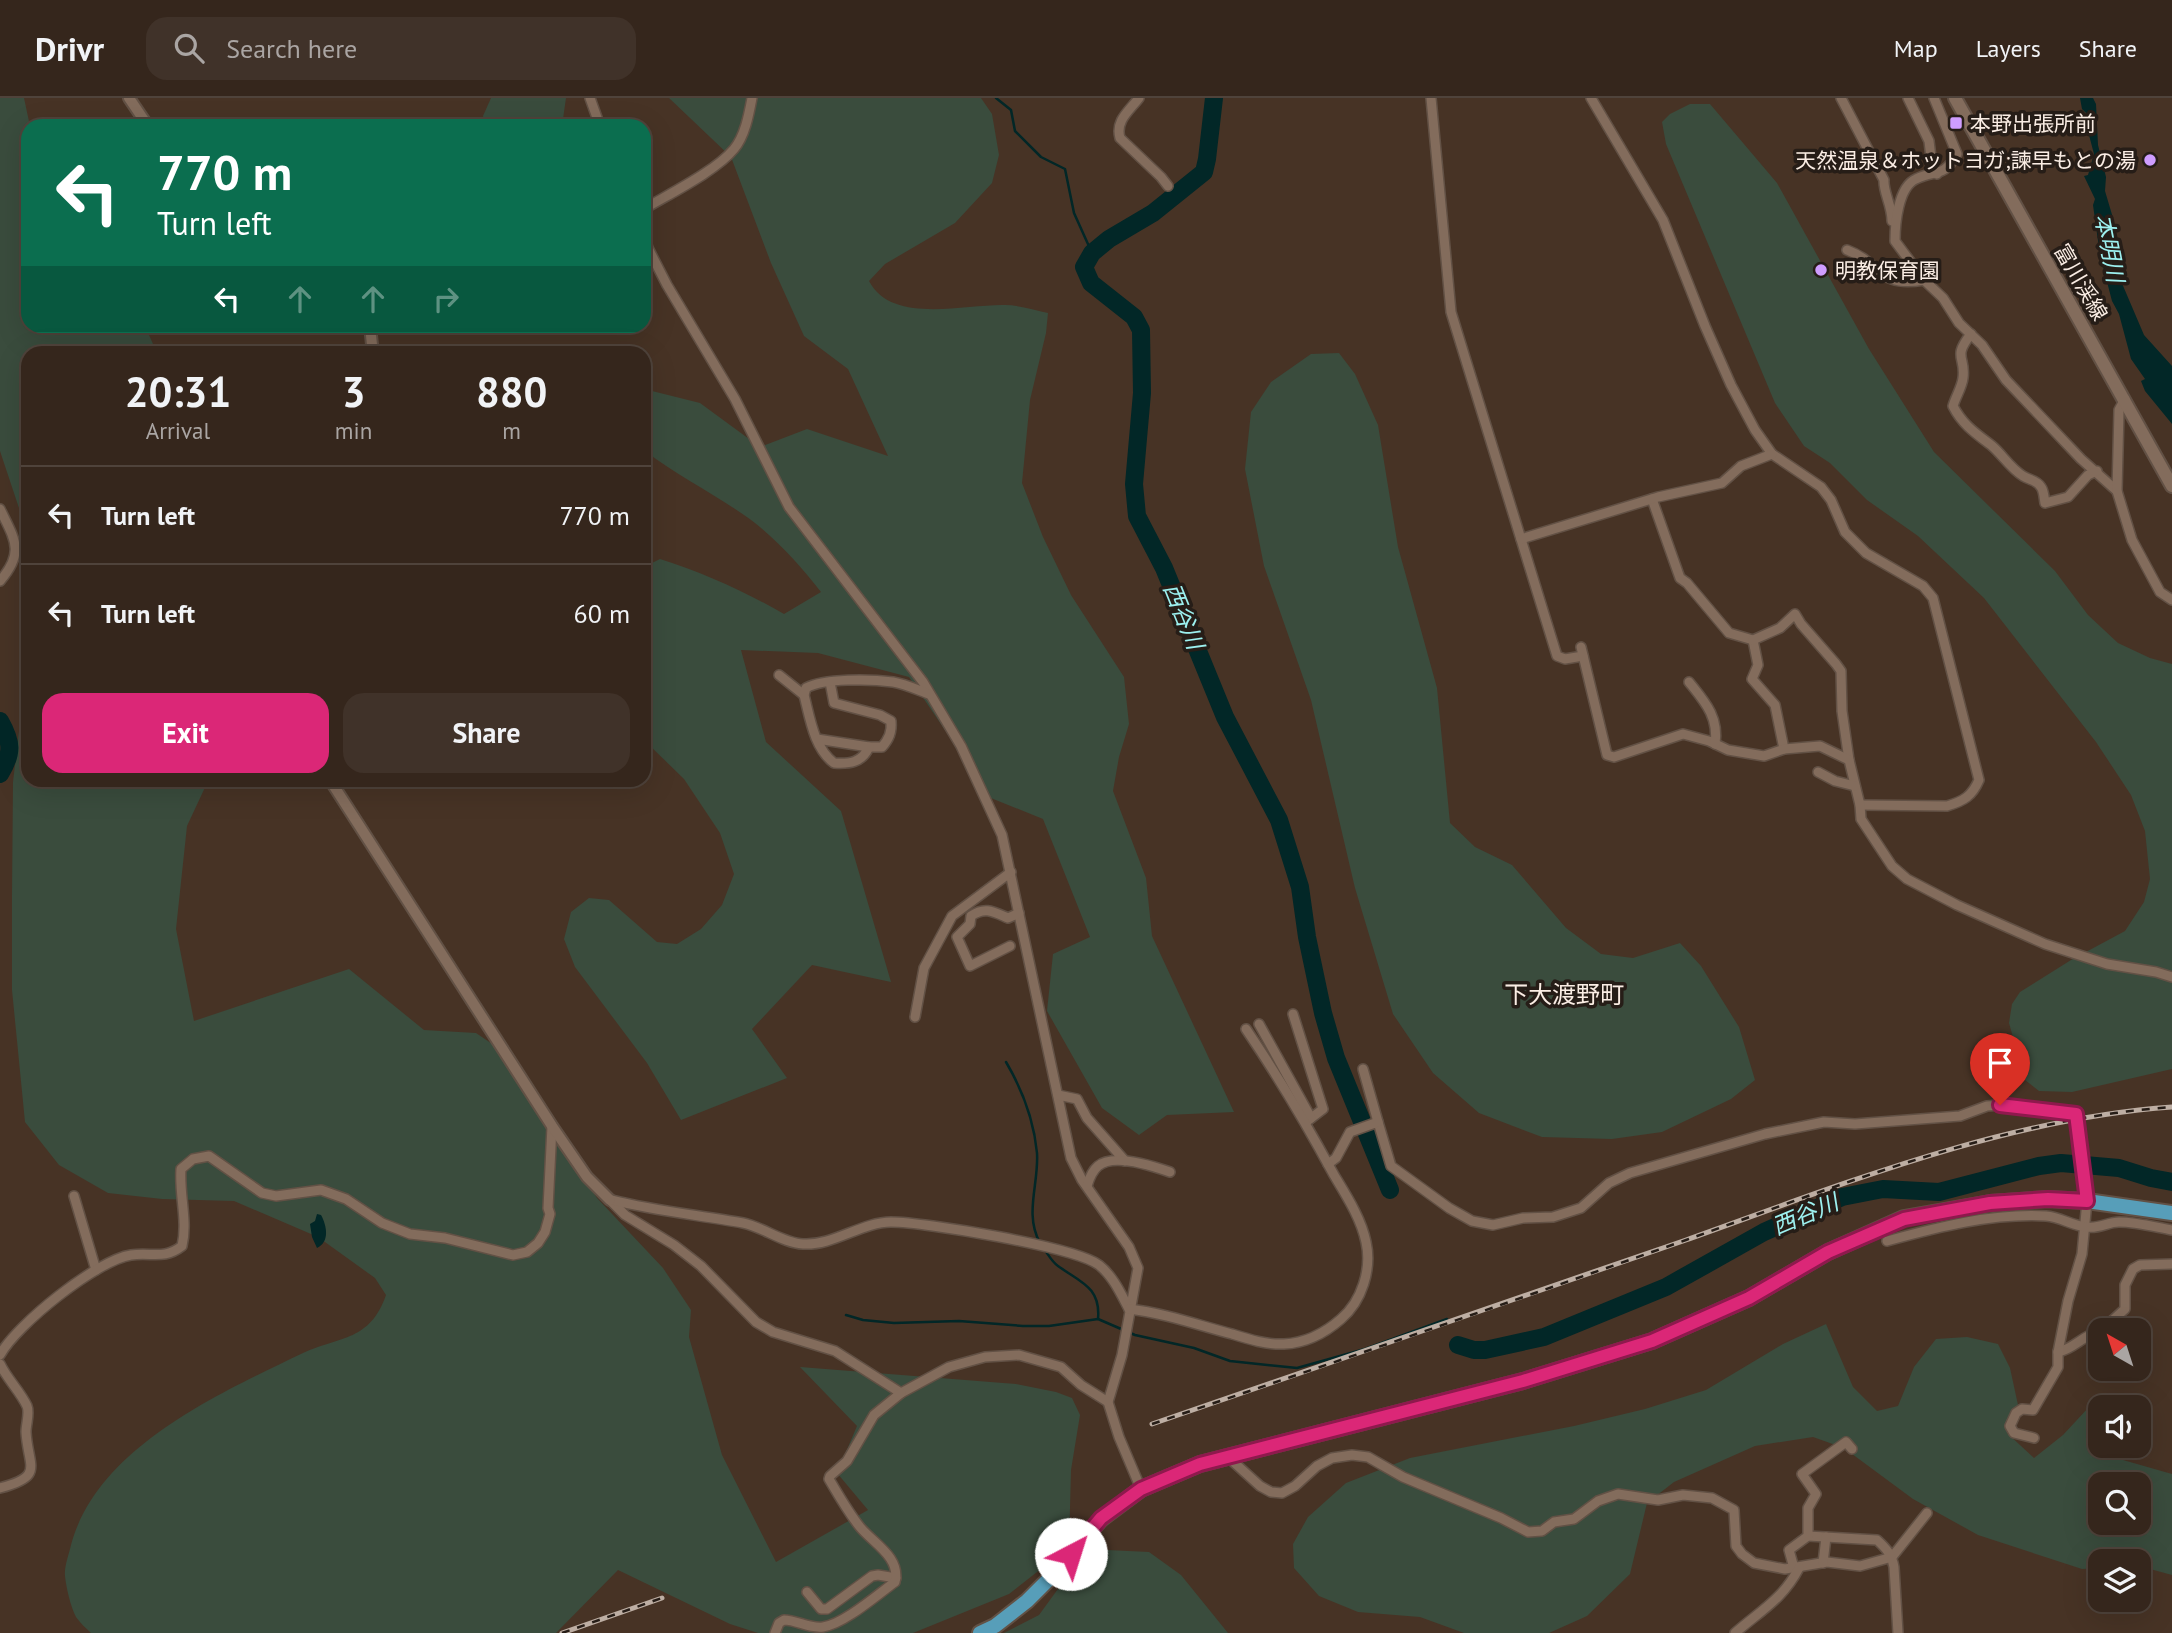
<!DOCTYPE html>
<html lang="en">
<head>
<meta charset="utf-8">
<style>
  body { margin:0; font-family:"PT Sans","Noto Sans JP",sans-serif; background:#403229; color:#f1f3f6; height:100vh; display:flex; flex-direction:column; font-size:26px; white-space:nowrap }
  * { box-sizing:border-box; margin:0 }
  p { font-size:23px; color:#aaa5a3 }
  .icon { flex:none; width:38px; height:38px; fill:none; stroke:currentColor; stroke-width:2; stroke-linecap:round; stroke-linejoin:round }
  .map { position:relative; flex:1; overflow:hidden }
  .details { position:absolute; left:21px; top:248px; width:630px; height:441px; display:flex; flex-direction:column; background:#35261c; border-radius:21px; box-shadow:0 7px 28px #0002,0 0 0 2px #4f433b }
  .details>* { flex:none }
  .banner { position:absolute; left:21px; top:21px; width:630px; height:214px; border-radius:21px; box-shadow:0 7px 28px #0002,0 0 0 2px #4f433b; background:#0b6e4f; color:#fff; overflow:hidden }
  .needle { width:46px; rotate:321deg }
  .buttons { position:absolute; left:2088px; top:1220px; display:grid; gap:14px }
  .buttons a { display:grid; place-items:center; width:63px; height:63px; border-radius:14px; background:#35261c; box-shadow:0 7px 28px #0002,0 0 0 2px #4f433b; font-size:35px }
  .pin { position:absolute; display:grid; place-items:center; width:60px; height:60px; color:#fff; margin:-72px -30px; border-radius:50% 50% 50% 0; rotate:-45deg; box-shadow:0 0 7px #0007 }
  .pin .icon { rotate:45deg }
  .me { position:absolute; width:77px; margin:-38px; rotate:40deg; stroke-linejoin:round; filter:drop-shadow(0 0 5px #0008) }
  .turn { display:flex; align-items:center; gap:24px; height:147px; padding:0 21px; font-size:32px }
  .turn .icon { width:91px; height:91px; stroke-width:2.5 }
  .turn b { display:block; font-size:49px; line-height:60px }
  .lanes { display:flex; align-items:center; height:66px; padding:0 21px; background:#0003; justify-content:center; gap:35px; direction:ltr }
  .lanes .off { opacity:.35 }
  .eta { display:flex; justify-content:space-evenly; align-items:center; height:119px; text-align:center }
  .eta b { font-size:42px; font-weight:600; line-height:49px }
  .cta { display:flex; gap:14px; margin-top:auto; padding:14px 21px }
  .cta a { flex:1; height:80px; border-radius:21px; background:#db2777; color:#fff; font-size:28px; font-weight:600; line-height:80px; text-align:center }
  .cta a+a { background:#403229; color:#f1f3f6 }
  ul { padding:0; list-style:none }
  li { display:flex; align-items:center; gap:21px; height:98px; padding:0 21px; border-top:2px solid #4f433b }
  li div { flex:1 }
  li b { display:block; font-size:26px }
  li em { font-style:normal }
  header { display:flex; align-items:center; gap:42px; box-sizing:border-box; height:98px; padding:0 35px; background:#35261c; border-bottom:2px solid #4f433b }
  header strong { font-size:33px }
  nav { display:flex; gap:38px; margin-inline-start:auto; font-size:24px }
  .search { width:490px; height:63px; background:#403229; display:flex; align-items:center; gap:18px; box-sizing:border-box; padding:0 24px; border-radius:21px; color:#aaa5a3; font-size:26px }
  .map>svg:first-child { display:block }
  .green { fill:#3a4c3d; fill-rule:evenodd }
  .water { fill:#022727 }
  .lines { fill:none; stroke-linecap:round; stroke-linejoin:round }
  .stream { stroke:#022727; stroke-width:2.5 }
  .river { stroke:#022727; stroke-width:18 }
  .minor-casing { stroke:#625145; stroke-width:12 }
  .tertiary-casing { stroke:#625145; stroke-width:14 }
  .secondary-casing { stroke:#625145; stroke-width:16 }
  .trunk-casing { stroke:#625145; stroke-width:18 }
  .minor { stroke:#836c5c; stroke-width:9 }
  .tertiary { stroke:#836c5c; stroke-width:10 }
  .secondary { stroke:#836c5c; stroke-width:12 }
  .trunk { stroke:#579eb9; stroke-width:14 }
  .rail-casing { stroke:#bdaea3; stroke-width:5 }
  .rail { stroke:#261d17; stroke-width:2.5; stroke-dasharray:8; stroke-linecap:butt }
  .route-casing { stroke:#8e194d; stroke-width:18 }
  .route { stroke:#db2777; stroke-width:12 }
  .poi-dot { fill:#cf9dff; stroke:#261d17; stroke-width:2.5 }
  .labels { text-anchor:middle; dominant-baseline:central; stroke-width:7; stroke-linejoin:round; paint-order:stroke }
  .poi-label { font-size:21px; fill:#faede4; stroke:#261d17; text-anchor:start }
  .street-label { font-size:21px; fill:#faede4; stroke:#261d17 }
  .water-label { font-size:23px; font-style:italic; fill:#9df1f0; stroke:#261d17 }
  .quarter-label { font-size:24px; fill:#faede4; stroke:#261d17 }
</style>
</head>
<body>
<header>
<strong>Drivr</strong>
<div class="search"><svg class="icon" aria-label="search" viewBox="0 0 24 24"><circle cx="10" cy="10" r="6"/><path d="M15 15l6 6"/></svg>Search here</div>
<nav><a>Map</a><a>Layers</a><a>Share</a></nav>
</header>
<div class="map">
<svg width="2172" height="1535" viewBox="0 0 2172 1535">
  <rect width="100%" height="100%" fill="#473325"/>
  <g class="green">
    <path d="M0,0H24L30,28H28V228H145L157,255L28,256V437L0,353Z"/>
    <path d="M491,0H566L562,28H485L483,18Z"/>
    <path d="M669,0H981L992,16L999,57L992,85L955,125L885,166L869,183C892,227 964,206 1005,207C1019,207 1034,212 1048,215L1046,235L1030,302L1022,385L1043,439L1071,497L1124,579L1129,626L1119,659L1113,693L1146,780L1152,838L1234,1014L1167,1017L1139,1037L1102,1010L1047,913L1053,856L1090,839L1043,721L981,696L949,638L909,579L818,555L741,552L766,644L841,713L891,884L812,867L752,931L787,980L681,1022L647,965L575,869L564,841L571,814L589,800L609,802L657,844L677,846L701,831L722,807L734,776L720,735L684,681L644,642V469L660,461C704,475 744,493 784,516L821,494C800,467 772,436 744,417C711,394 676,377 644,352V291L700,305L760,349L807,331L888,358L848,271L804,238L771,165L731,59Z"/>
    <path d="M1690,6H1710L1777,85L1869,251L1934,354L2055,473L2088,517L2118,545L2150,560L2172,566V971L2072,994L2039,993L2025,982L2009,925L2012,906L2020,894L2071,862L2125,833L2144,804L2150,781L2145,733L2131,697L2096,644L1984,500L1918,438L1867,402L1830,365L1804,348L1775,305L1666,46L1662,24L1670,16Z"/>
    <path d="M1339,255L1355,276L1378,327L1398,449L1437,590L1450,725L1475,749L1512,767L1566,830L1601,856L1633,860L1680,845L1701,868L1739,929L1755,982L1731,1001L1662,1034L1612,1041L1542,1039L1479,1015L1433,975L1393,916L1355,790L1311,602L1264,468L1245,371L1251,314L1271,284L1311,256Z"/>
    <path d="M28,556V682L208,683L187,728L176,831L194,923L349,871L424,932L476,935L516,962L547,1021L597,1100L663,1170L691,1212L689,1239L722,1357L776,1464L868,1412L837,1375L857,1328L800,1269L1016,1286L1056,1294L1072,1300L1080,1317L1071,1372L1069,1449L1009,1496L913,1535H758L730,1526L618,1472L556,1535H91C86,1530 80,1525 76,1519C71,1510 66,1489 65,1478C64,1469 69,1456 71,1447C97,1349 220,1295 303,1255C341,1238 370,1243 386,1197L375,1180L318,1139L234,1103L162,1101L108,1095L59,1067L25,1024L12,892V797L13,684Z"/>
    <path d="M1826,1226L1853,1289L1877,1313L1898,1308L1914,1269L1936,1241L1967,1239L1998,1246L2010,1270L2018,1307L2007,1335L2034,1360L2063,1337L2102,1295L2112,1302L2114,1309H2100V1348H2121L2123,1362L2172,1376V1477L2139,1468L2138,1463H2100V1470L2082,1471L1978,1437L1913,1401L1844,1350L1813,1339L1755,1348L1674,1384L1647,1405L1630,1476L1587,1518L1549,1535H1464L1420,1519L1358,1514L1319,1498L1294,1470L1293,1446L1308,1419L1346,1385L1410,1360L1574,1328L1645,1311L1706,1292L1783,1246ZM2100,1386H2138V1424H2100Z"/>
    <path d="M1087,1451L1149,1454L1181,1477L1228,1535H1004L1039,1517Z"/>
  </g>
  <g class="water">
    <path d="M2080,0H2093L2096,6L2098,47L2106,79L2105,93L2113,120L2111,127L2120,170L2118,176L2144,237L2172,268V326L2145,293L2141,283L2145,281L2131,261L2119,216L2112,203L2100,157L2093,107L2095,101L2084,78L2088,77L2094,56L2089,37L2090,19L2082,11Z"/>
    <path d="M317,1116L321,1117C327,1128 330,1144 317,1150L312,1139L310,1126L315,1123Z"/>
  </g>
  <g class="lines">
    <g class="stream">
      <path d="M996,0L1011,12L1015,33L1041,59L1065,71L1074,115L1092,155"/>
      <path d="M1006,964C1022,991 1034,1023 1037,1055C1039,1086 1024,1116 1040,1145"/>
      <path d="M1044,1151C1048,1156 1052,1164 1058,1168C1080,1184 1101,1189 1098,1221"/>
      <path d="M846,1217L863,1222L894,1225L959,1223L1023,1228H1049L1098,1221L1135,1237L1194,1250L1230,1263L1297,1270L1365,1251L1447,1221"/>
    </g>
    <g class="river">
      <path d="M1214,0L1207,61L1204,74L1153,115L1109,141L1092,155L1084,169L1091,185L1134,219L1141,232L1142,295L1134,386L1137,418L1164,470L1225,619L1279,722L1300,789L1307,839L1323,915L1336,960L1390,1092"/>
      <path d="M0,623C12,644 13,655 0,676"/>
      <path d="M1458,1247L1474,1252H1485L1544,1239L1666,1189L1764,1134L1842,1099L1883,1091L1939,1094L2039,1068L2061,1065L2119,1070L2151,1080L2172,1084"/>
    </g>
    <g class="minor-casing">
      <g id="minor">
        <path d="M590,0L600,28"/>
        <path d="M1139,0C1129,13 1115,23 1120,40L1161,79L1168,88"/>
        <path d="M1431,0L1451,214L1557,558L1565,561L1583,558"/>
        <path d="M1591,0L1663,122L1705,228L1731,287L1755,332L1772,356L1821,389L1831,402L1845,434L1866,455L1923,488L1933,500L1979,682C1972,698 1964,703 1947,708L1860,707"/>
        <path d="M1841,0L1884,82C1883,94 1892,107 1892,123"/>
        <path d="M1908,0L1929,43L1932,68L1937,76"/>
        <path d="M1934,0L1957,56C1943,81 1935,71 1916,81C1898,89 1895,126 1895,143L1924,182L1943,200L1959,225L1982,247L2006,282L2081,361L2117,393"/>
        <path d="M644,111C669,96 716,73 734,51C745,38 749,16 752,0"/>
        <path d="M644,137L648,150L667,187L735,301L789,409L923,584L961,648L1002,737L1071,1060L1082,1082L1129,1149L1138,1170L1122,1257L1108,1304L1119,1339L1141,1391"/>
        <path d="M1847,152C1882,165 1876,190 1924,182"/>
        <path d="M1971,236C1952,260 1966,258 1963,280C1962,289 1956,298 1953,308C1962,326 1975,335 1991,347C2002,356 2010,370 2023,378C2029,382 2037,382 2041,389C2044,393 2044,400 2045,405L2068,399L2088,377L2097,373"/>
        <path d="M2125,301L2119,312L2117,393L2132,442L2160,494L2172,502"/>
        <path d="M1652,401L1680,480L1687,485L1729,535L1753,542L1758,567L1752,581L1775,607L1784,651"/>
        <path d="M0,411C15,442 25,454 0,483"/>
        <path d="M1521,441L1658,399L1722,385L1741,368L1772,356"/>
        <path d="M1753,542L1780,530L1795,516L1801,526L1836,566L1841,573L1842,613L1849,662"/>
        <path d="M1581,549L1607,657L1614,659L1683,636L1709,643L1728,652L1764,658L1784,651L1820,648L1849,662L1860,707L1861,721L1892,768L1907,781L1957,807L2045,846L2107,866L2156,874L2172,879"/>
        <path d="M779,577L804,597"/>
        <path d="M830,584L834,605L880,617L891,623C892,634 889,641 882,649H869"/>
        <path d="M1689,584C1705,604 1719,619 1715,646"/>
        <path d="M817,641L869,649C862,665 849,666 834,665C814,650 810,620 804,597L806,590C824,580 871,581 893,584C905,586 918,592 929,596"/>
        <path d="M1818,674L1835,683L1855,688"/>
        <path d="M1010,848L970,868L957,839L970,826L971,818C985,808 994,814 1008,820L1019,815"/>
        <path d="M1293,916L1323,1011L1306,1024"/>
        <path d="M915,919L924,870L952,818L1011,774"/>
        <path d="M1259,926L1311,1020"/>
        <path d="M1058,997L1077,1001L1087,1020L1125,1063"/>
        <path d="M1378,1024L1391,1068L1449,1110L1472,1123L1493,1127L1523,1120L1553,1119L1581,1110L1609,1085L1630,1075L1765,1036L1824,1024L1855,1026L1960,1018L1987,1008L2000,1007L2076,1016L2087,1103L2082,1156L2068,1203L2058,1254"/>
        <path d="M1328,1066L1336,1060L1350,1034L1378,1024L1363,971"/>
        <path d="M1087,1088C1089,1081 1092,1073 1098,1068C1113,1055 1153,1068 1170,1074"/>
        <path d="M74,1098L96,1172"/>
        <path d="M610,1102L625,1117L674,1147L701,1168L756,1224L773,1234L835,1253L901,1295L949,1269L985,1259L1019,1257L1061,1269L1081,1287L1108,1304"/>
        <path d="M612,1102C655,1113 699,1117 743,1125C763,1129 783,1145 803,1146C833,1148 862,1124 891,1124C925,1124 1075,1149 1099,1167C1113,1178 1121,1196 1129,1211"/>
        <path d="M1887,1143C1938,1129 1992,1115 2046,1118C2061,1119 2072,1128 2087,1129C2099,1131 2108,1124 2119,1124C2136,1124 2155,1129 2172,1132"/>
        <path d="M1129,1211C1164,1215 1198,1227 1232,1236C1248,1241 1267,1247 1284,1246C1306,1245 1325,1235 1341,1221C1362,1203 1372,1171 1366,1144C1361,1120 1346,1097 1334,1077C1307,1027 1278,978 1246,931"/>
        <path d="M2102,1232L2125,1211V1187L2133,1171L2140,1167L2172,1166"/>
        <path d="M0,1257C16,1227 97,1162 131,1157C152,1154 164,1162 182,1148C188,1123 179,1097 181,1071L193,1061L209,1058L262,1095L276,1098L321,1092L346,1101L382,1125L410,1136L445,1140L513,1157L527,1154L538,1145L545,1134L550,1116L548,1110L552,1028"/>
        <path d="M0,1266C7,1281 20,1293 27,1308C30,1315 26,1326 26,1334C28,1369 45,1378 0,1390"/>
        <path d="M2034,1340L2014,1335L2010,1328L2016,1315L2022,1311L2033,1312L2058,1269V1254C2074,1251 2083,1237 2100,1233"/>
        <path d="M1228,1359L1260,1388L1271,1394L1282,1395L1295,1388L1317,1368L1332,1360L1352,1357L1368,1359L1403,1379L1501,1420L1528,1434L1542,1433L1554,1424L1574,1421L1598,1403L1618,1396L1658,1402L1683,1397L1712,1400L1734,1412L1736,1448L1742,1456L1754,1465L1785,1471L1827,1464L1860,1468L1892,1459L1927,1415"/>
        <path d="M1808,1438L1877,1442C1886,1450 1892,1457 1894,1469L1898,1535"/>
        <path d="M1823,1465L1826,1439"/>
        <path d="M1794,1470L1789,1452L1808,1438V1410L1816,1396L1802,1376L1846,1344L1852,1351"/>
        <path d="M807,1494L821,1511H827L872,1478L878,1477L896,1480"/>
        <path d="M775,1535L779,1525L784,1522C797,1522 809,1531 823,1529C844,1526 877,1497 895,1484C901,1459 873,1445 860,1429C848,1414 839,1398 829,1381L830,1378L847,1363L874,1317L901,1295"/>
        <path d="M1735,1535C1760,1513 1783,1501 1799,1470"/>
      </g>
    </g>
    <g class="tertiary-casing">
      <g id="tertiary">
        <path d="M129,0L148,28"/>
        <path d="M370,228L373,256"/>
        <path d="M330,682L552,1028L587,1079L610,1102"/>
      </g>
    </g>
    <g class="secondary-casing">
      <path id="secondary" d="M1955,0L2172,388"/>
    </g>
    <g class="trunk-casing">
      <path id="trunk" d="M980,1535L995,1528L1027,1503L1056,1474L1101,1421L1141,1391L1200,1366L1523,1283L1652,1243L1749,1200L1828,1154L1904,1120L1990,1105L2048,1101L2087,1103L2172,1115"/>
    </g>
    <use href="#minor" class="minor"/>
    <use href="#tertiary" class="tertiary"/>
    <use href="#secondary" class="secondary"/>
    <use href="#trunk" class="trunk"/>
    <g class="rail-casing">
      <g id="rail">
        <path d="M1152,1326C1330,1266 1508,1205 1686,1142C1843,1086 2004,1021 2172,1009"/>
        <path d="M562,1535L662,1500"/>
      </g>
    </g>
    <use href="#rail" class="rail"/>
  </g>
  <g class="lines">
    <g class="route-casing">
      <path id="route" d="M1071,1456L1101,1420L1141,1391L1200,1366L1523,1283L1652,1243L1749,1200L1828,1154L1904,1121L1990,1105L2048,1101L2087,1103L2076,1016L2000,1007"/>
    </g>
    <use href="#route" class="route"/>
  </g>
  <g class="poi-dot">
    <rect x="1949" y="18" width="14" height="14" rx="3.5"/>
    <circle cx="2150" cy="62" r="7"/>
    <circle cx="1821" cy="172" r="7"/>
  </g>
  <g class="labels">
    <g class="poi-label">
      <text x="1970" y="25">本野出張所前</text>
      <text x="2136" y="62" text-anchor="end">天然温泉＆ホットヨガ;諫早もとの湯</text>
      <text x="1835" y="172">明教保育園</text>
    </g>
    <g class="street-label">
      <text transform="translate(2081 184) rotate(60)">富川渓線</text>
    </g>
    <g class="water-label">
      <text transform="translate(2110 150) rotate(79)">本明川</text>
      <text transform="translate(1184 518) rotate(68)">西谷川</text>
      <text transform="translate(1805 1116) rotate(-23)">西谷川</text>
    </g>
    <g class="quarter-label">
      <text x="1564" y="896">下大渡野町</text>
    </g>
  </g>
</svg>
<div class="buttons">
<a><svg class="needle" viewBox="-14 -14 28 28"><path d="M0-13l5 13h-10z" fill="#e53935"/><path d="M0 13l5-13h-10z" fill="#aaa5a3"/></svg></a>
<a><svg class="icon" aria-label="sound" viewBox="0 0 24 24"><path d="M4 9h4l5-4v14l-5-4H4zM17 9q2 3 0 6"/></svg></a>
<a><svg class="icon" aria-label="search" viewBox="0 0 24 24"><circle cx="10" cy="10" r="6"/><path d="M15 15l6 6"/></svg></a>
<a><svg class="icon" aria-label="layers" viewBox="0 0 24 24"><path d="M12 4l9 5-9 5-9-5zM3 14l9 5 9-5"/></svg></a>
</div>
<div class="pin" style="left:2000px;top:1007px;background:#d93025"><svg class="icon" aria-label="arrive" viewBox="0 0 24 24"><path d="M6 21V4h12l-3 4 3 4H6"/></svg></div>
<svg class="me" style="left:1071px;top:1456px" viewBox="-20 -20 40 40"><circle r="19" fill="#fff"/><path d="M0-13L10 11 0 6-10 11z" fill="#db2777"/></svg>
<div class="banner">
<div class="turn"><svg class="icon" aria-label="left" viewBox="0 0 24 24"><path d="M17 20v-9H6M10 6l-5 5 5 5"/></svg><div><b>770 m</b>Turn left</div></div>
<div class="lanes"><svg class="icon" aria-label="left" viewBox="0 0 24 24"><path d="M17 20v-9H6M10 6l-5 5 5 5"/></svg><svg class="icon off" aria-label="ahead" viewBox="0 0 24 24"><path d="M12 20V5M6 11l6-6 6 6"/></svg><svg class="icon off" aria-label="ahead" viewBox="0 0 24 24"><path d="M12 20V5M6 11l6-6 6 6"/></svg><svg class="icon off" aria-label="right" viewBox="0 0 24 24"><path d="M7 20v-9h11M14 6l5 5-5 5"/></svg></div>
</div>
<section class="details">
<div class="eta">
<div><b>20:31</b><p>Arrival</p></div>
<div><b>3</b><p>min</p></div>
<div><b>880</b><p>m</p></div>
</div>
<ul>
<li><svg class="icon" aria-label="left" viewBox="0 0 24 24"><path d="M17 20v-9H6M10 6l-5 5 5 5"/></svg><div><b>Turn left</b></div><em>770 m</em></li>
<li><svg class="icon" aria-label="left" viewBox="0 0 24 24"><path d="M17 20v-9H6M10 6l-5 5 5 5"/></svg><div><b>Turn left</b></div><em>60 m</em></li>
</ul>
<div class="cta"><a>Exit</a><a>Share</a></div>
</section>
</div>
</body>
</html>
